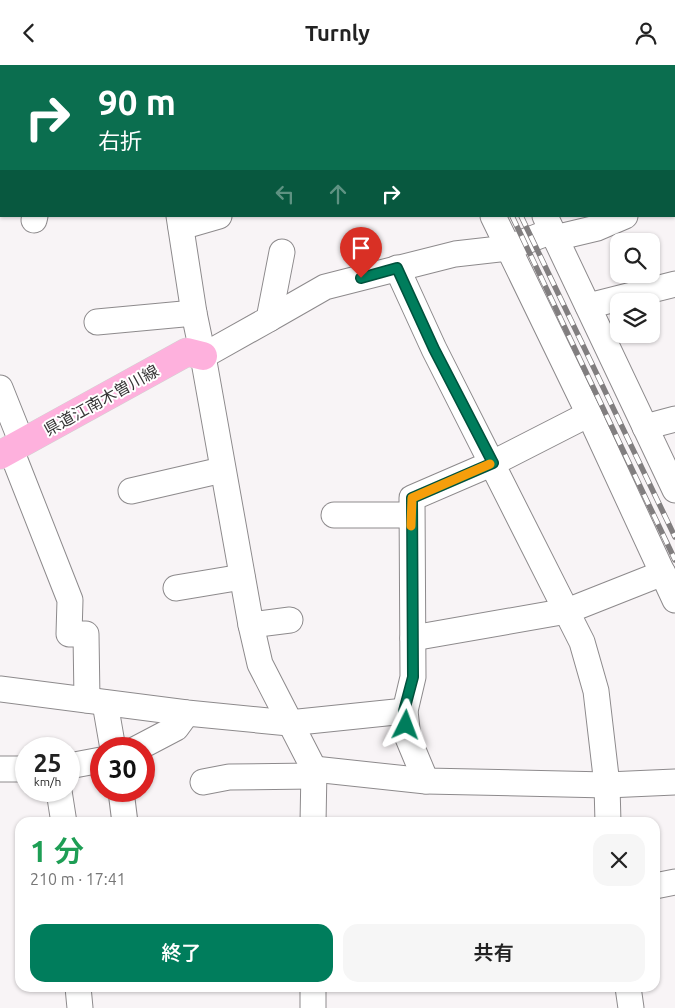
<!DOCTYPE html>
<html lang="ja">
<head>
<meta charset="utf-8">
<style>
  body { margin:0; font-family:Ubuntu,"Noto Sans JP",sans-serif; background:#f6f6f6; color:#222; height:100vh; display:flex; flex-direction:column; font-size:19px; white-space:nowrap }
  * { box-sizing:border-box; margin:0 }
  p { font-size:16px; color:#767676 }
  .icon { flex:none; width:28px; height:28px; fill:none; stroke:currentColor; stroke-width:2; stroke-linecap:round; stroke-linejoin:round }
  .map { position:relative; flex:1; overflow:hidden }
  .panel { position:absolute; left:15px; top:752px; width:645px; height:175px; display:flex; flex-direction:column; background:#fff; border-radius:15px; box-shadow:0 1px 4px #0004 }
  .panel>* { flex:none }
  .hud { position:absolute; left:0px; top:0px; width:675px; height:152px; box-shadow:0 1px 4px #0004; background:#0b6e4f; color:#fff; overflow:hidden }
  .tools { position:absolute; left:610px; top:168px; display:grid; gap:10px }
  .tools a { display:grid; place-items:center; width:50px; height:50px; border-radius:10px; background:#fff; box-shadow:0 1px 4px #0004; font-size:25px }
  .speed { position:absolute; left:15px; top:672px; display:flex; gap:10px; font-size:25px; font-weight:700; text-align:center }
  .speed>* { display:grid; place-content:center; width:65px; height:65px; border-radius:50%; background:#fff; box-shadow:0 1px 4px #0004; line-height:1 }
  .speed small { font-size:12px; font-weight:400 }
  .speed .limit { border:8px solid #d22; background:#fff; color:#111 }
  .pin { position:absolute; display:grid; place-items:center; width:42px; height:42px; color:#fff; margin:-51px -21px; border-radius:50% 50% 50% 0; rotate:-45deg; box-shadow:0 0 5px #0007 }
  .pin .icon { rotate:45deg }
  .me { position:absolute; width:55px; margin:-28px; rotate:3deg; stroke-linejoin:round; filter:drop-shadow(0 0 4px #0008) }
  .turn { display:flex; align-items:center; gap:18px; height:105px; padding:0 15px; font-size:22px }
  .turn .icon { width:65px; height:65px; stroke-width:2.5 }
  .turn b { display:block; font-size:35px; line-height:42px }
  .lanes { display:flex; align-items:center; height:48px; padding:0 15px; background:#0003; justify-content:center; gap:25px; direction:ltr }
  .lanes .off { opacity:.35 }
  .round { display:grid; place-items:center; flex:none; width:52px; height:52px; border-radius:15px; background:#f6f6f6 }
  .headline { display:flex; align-items:center; justify-content:space-between; height:85px; padding:0 15px }
  h1 { font-size:30px; font-weight:600; line-height:38px; color:#1e9e55 }
  .primary-button { display:flex; gap:10px; margin-top:auto; padding:10px 15px }
  .primary-button a { flex:1; height:58px; border-radius:15px; background:#007d5c; color:#fff; font-size:20px; font-weight:600; line-height:58px; text-align:center }
  .primary-button a+a { background:#f6f6f6; color:#222 }
  header { display:flex; justify-content:space-between; align-items:center; height:65px; padding:0 15px; background:#fff; font-size:22px; font-weight:600 }
  .map>svg:first-child { display:block }
  .lines { fill:none; stroke-linecap:round; stroke-linejoin:round }
  .minor-casing { stroke:#8d8a8c; stroke-width:27 }
  .major-casing { stroke:#d3d2d2; stroke-width:29 }
  .minor { stroke:#fff; stroke-width:25 }
  .major { stroke:#feb1dd; stroke-width:28 }
  .rail-casing { stroke:#817e7f; stroke-width:5.5 }
  .rail { stroke:#fff; stroke-width:4; stroke-dasharray:11; stroke-linecap:butt }
  .route-casing { stroke:#00513c; stroke-width:12 }
  .route { stroke:#007d5c; stroke-width:9 }
  .slow { stroke:#f59e0b; stroke-width:9 }
  .labels { text-anchor:middle; dominant-baseline:central; stroke-width:4; stroke-linejoin:round; paint-order:stroke }
  .street-label { font-size:16px; fill:#353334; stroke:#fff }
</style>
</head>
<body>
<header><svg class="icon" aria-label="back" viewBox="0 0 24 24"><path d="M15 5l-7 7 7 7"/></svg>Turnly<svg class="icon" aria-label="person" viewBox="0 0 24 24"><circle cx="12" cy="8" r="4"/><path d="M4 21q1-7 8-7t8 7"/></svg></header>
<div class="map">
<svg width="675" height="943" viewBox="0 0 675 943">
  <rect width="100%" height="100%" fill="#f8f4f6"/>
  <g class="lines">
    <g class="minor-casing">
      <g id="minor">
        <path d="M208,0L209,1"/>
        <path d="M249,0V1"/>
        <path d="M420,0V1"/>
        <path d="M473,0V1"/>
        <path d="M94,1L95,0"/>
        <path d="M674,131H675"/>
        <path d="M179,151L194,248L203,291L251,560L260,599L314,704L313,758"/>
        <path d="M493,151L589,349L675,535"/>
        <path d="M545,151L675,425"/>
        <path d="M34,155L35,151"/>
        <path d="M181,162L219,151"/>
        <path d="M555,173L597,163L625,151"/>
        <path d="M397,203L434,284L582,577L596,626L607,720L608,758"/>
        <path d="M588,241L675,219"/>
        <path d="M269,254L325,222L455,189L508,183L552,166"/>
        <path d="M97,257L194,248"/>
        <path d="M203,291L269,254L282,187"/>
        <path d="M0,323L22,378"/>
        <path d="M645,362L675,354"/>
        <path d="M11,385L70,535L69,569H86L87,635"/>
        <path d="M131,426L222,405"/>
        <path d="M334,450H411"/>
        <path d="M176,523L242,512"/>
        <path d="M251,560L290,555"/>
        <path d="M413,573L567,546L663,508"/>
        <path d="M0,624L187,648L289,658L405,646"/>
        <path d="M105,638L113,684"/>
        <path d="M136,684L176,663L187,648"/>
        <path d="M69,701L101,695"/>
        <path d="M0,704H26"/>
        <path d="M314,704L426,716L607,720L675,717"/>
        <path d="M426,716L408,673L405,646L413,612L412,433L493,398L589,349"/>
        <path d="M203,717L229,712L314,711"/>
        <path d="M59,726L64,758"/>
        <path d="M121,726L125,758"/>
        <path d="M655,821L675,817"/>
        <path d="M78,922L80,943"/>
        <path d="M313,922V943"/>
        <path d="M628,922L631,943"/>
      </g>
    </g>
    <g class="major-casing">
      <path id="major" d="M0,390L187,287L203,291"/>
    </g>
    <use href="#minor" class="minor"/>
    <use href="#major" class="major"/>
    <g class="rail-casing">
      <g id="rail">
        <path d="M440,0V1"/>
        <path d="M449,0V1"/>
        <path d="M512,151L675,495"/>
        <path d="M521,151L675,472"/>
      </g>
    </g>
    <use href="#rail" class="rail"/>
  </g>
  <g class="lines">
    <g class="route-casing">
      <path id="route" d="M361,213L397,203L434,284L493,398L412,433L413,612L404,646L406,660"/>
    </g>
    <use href="#route" class="route"/>
    <path class="slow" d="M411,461L412,433L490,399"/>
  </g>
  <g class="labels">
    <g class="street-label">
      <text transform="translate(101 335) rotate(-29)">県道江南木曽川線</text>
    </g>
  </g>
</svg>
<div class="tools">
<a><svg class="icon" aria-label="search" viewBox="0 0 24 24"><circle cx="10" cy="10" r="6"/><path d="M15 15l6 6"/></svg></a>
<a><svg class="icon" aria-label="layers" viewBox="0 0 24 24"><path d="M12 4l9 5-9 5-9-5zM3 14l9 5 9-5"/></svg></a>
</div>
<div class="speed"><div>25<small>km/h</small></div><div class="limit">30</div></div>
<div class="pin" style="left:361px;top:213px;background:#d93025"><svg class="icon" aria-label="arrive" viewBox="0 0 24 24"><path d="M6 21V4h12l-3 4 3 4H6"/></svg></div>
<svg class="me" style="left:406px;top:660px" viewBox="-20 -20 40 40"><path d="M0-17L14 15 0 8-14 15z" fill="#007d5c" stroke="#fff" stroke-width="4"/></svg>
<div class="hud">
<div class="turn"><svg class="icon" aria-label="right" viewBox="0 0 24 24"><path d="M7 20v-9h11M14 6l5 5-5 5"/></svg><div><b>90 m</b>右折</div></div>
<div class="lanes"><svg class="icon off" aria-label="left" viewBox="0 0 24 24"><path d="M17 20v-9H6M10 6l-5 5 5 5"/></svg><svg class="icon off" aria-label="ahead" viewBox="0 0 24 24"><path d="M12 20V5M6 11l6-6 6 6"/></svg><svg class="icon" aria-label="right" viewBox="0 0 24 24"><path d="M7 20v-9h11M14 6l5 5-5 5"/></svg></div>
</div>
<section class="panel">
<div class="headline"><div><h1>1 分</h1><p>210 m · 17:41</p></div><a class="round"><svg class="icon" aria-label="close" viewBox="0 0 24 24"><path d="M6 6l12 12M18 6L6 18"/></svg></a></div>
<div class="primary-button"><a>終了</a><a>共有</a></div>
</section>
</div>
</body>
</html>
